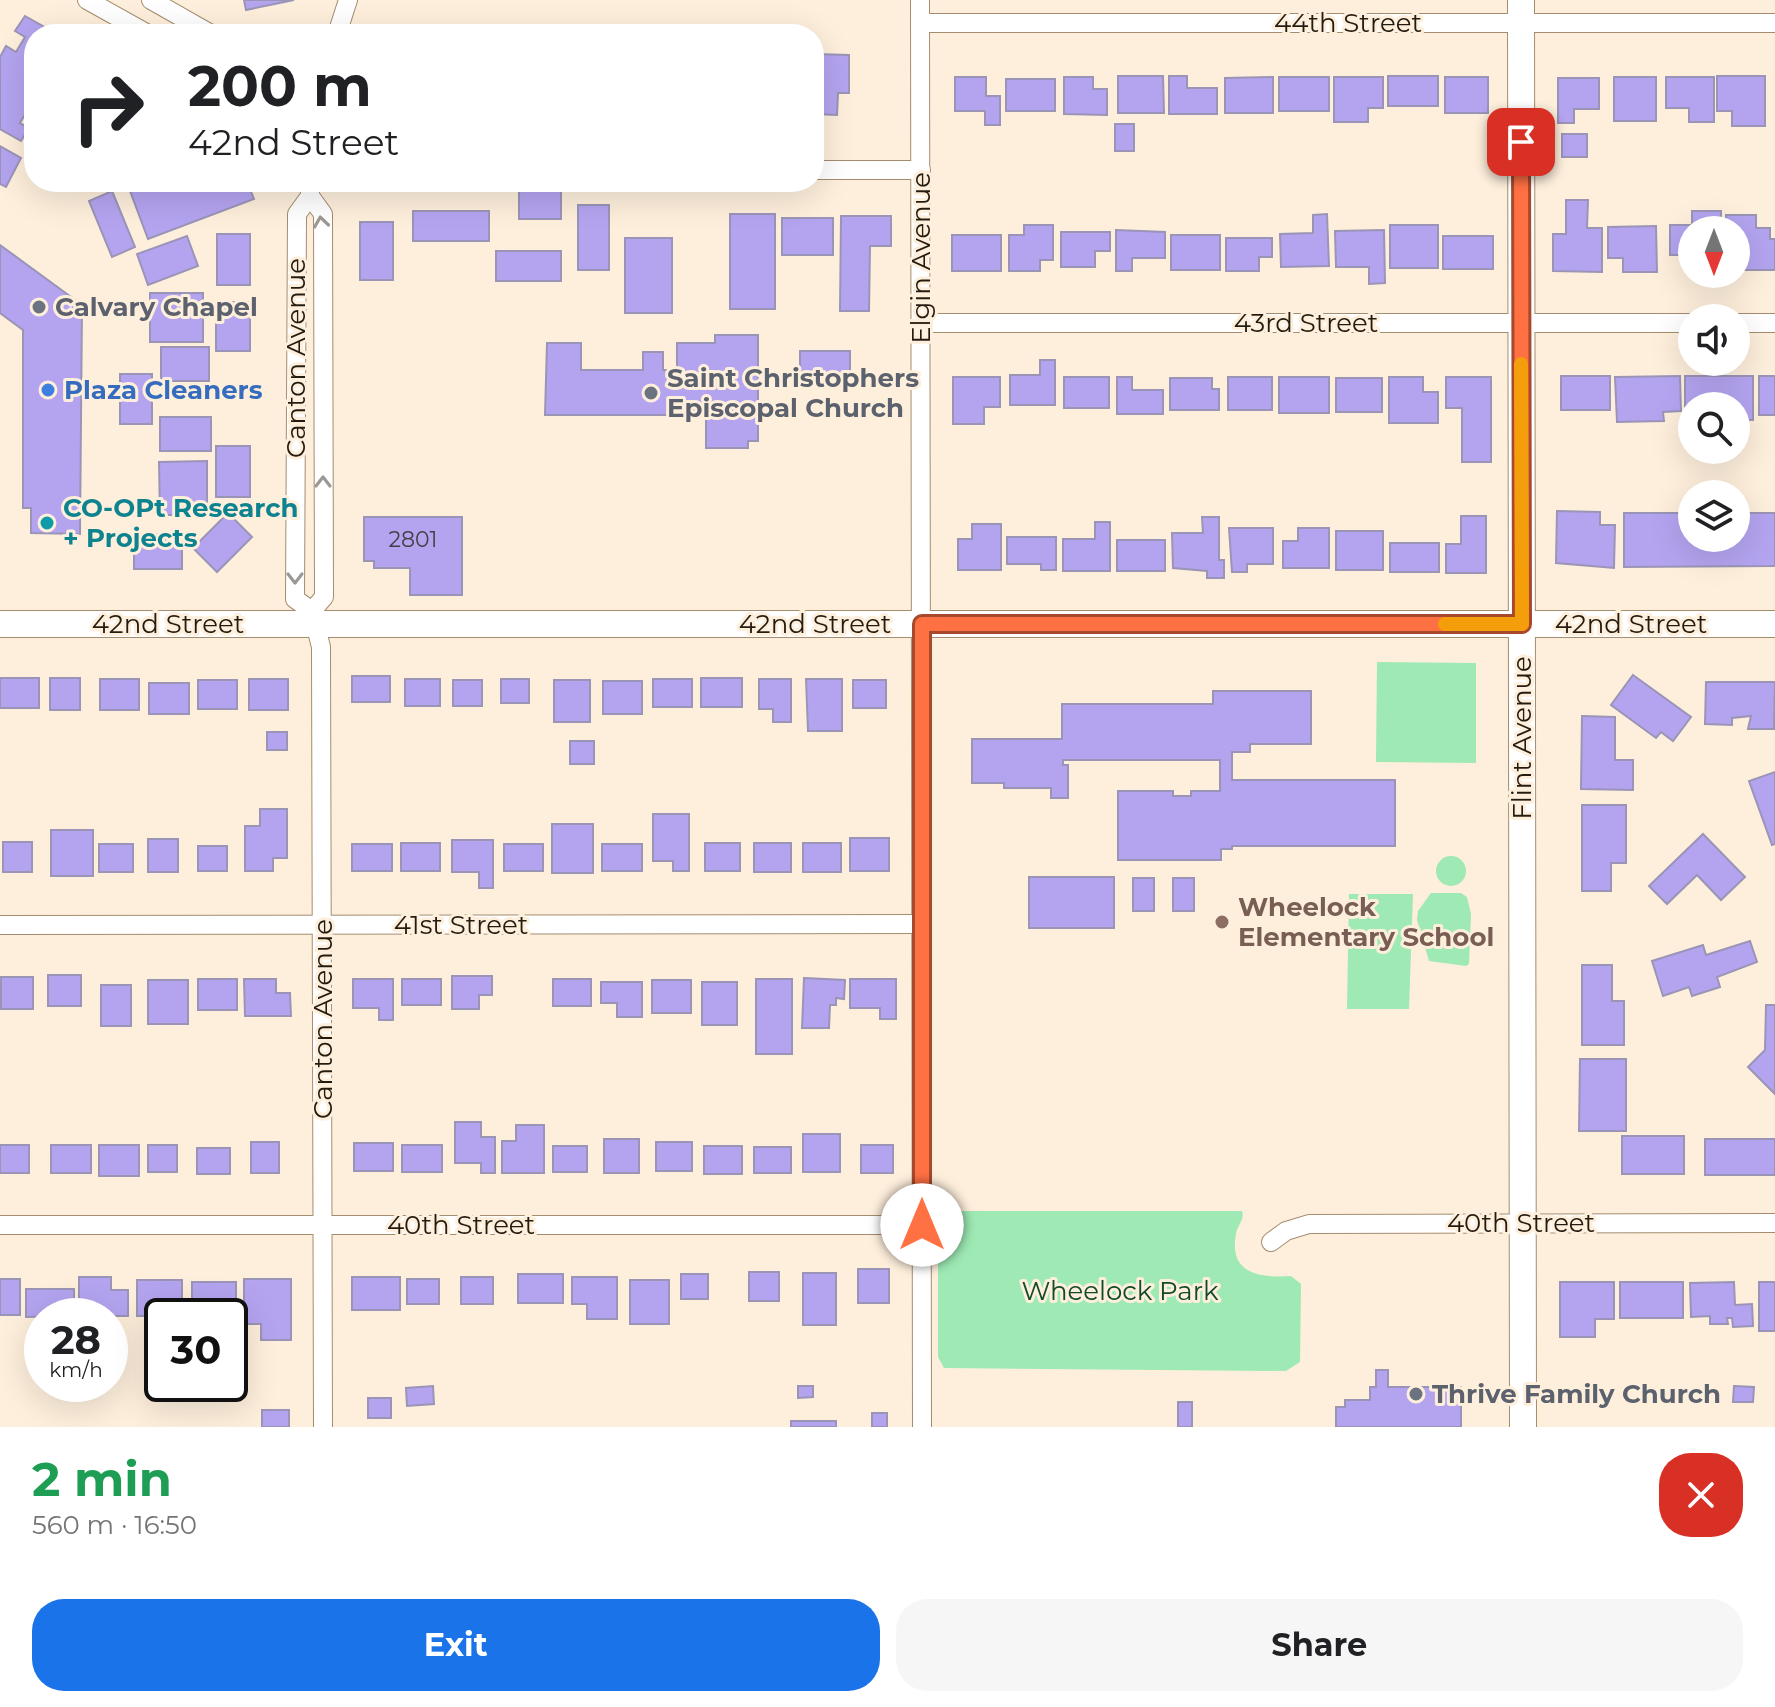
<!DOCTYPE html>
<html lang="en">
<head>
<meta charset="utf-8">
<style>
  body { margin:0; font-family:Montserrat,sans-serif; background:#f6f6f6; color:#202124; height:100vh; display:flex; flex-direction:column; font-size:30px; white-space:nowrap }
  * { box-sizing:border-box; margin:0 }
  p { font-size:26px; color:#757577 }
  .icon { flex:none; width:44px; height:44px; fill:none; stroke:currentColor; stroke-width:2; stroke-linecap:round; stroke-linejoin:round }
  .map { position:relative; height:1427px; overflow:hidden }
  .sheet { display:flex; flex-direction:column; background:#fff; flex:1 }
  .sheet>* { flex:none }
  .hud { position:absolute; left:24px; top:24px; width:800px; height:168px; border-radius:32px; box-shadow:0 8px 32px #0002; background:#fff; color:#202124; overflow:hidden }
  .needle { width:52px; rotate:180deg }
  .tools { position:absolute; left:1678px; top:216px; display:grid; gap:16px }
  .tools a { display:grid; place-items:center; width:72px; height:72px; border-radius:50%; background:#fff; box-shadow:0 8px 32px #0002; font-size:40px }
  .speed { position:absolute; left:24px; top:1298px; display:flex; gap:16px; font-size:40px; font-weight:700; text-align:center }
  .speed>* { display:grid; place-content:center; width:104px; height:104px; border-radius:50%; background:#fff; box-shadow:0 8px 32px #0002; line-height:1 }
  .speed small { font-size:20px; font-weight:400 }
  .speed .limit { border:4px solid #111; border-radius:12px; background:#fff; color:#111 }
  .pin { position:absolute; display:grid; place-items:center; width:68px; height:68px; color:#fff; margin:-34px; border-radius:16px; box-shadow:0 4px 12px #0006 }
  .me { position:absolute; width:88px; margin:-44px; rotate:0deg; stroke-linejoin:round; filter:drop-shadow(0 0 6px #0008) }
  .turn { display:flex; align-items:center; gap:28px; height:168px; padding:0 32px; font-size:36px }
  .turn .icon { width:104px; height:104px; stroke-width:2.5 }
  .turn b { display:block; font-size:56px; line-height:68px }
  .round { display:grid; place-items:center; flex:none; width:84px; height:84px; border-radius:32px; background:#f6f6f6 }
  .head { display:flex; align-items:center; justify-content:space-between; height:136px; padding:0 32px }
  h1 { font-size:48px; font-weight:700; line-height:60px; color:#1e9e55 }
  .cta { display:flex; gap:16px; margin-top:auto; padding:16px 32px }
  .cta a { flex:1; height:92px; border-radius:32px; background:#1a73e8; color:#fff; font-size:32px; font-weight:700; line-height:92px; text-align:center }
  .cta a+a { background:#f6f6f6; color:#202124 }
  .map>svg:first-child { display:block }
  .green { fill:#9ee9b4 }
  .building { fill:#b4a4f0; stroke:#9a94b6; stroke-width:2 }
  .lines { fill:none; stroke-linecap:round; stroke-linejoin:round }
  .street-casing { stroke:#a48d6f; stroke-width:20 }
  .secondary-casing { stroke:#a48d6f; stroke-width:28 }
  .street { stroke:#fff; stroke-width:18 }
  .secondary { stroke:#fff; stroke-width:26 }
  .oneway { stroke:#9c9893 }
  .route-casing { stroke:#a6492c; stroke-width:20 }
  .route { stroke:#ff7043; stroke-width:14 }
  .slow { stroke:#f59e0b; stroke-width:14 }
  .worship-dot { fill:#6b7280; stroke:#feefdc; stroke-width:3 }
  .shop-dot { fill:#3f7fe0; stroke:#feefdc; stroke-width:3 }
  .culture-dot { fill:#0f9aa8; stroke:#feefdc; stroke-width:3 }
  .education-dot { fill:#8d6e63; stroke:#feefdc; stroke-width:3 }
  .labels { text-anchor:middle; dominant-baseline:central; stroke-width:6; stroke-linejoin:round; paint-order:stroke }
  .number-label { font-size:22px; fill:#483d47 }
  .street-label { font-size:26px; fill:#241b0f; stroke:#feefdc }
  .worship-label { font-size:26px; font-weight:bold; fill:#5b616d; stroke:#feefdc; text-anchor:start }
  .shop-label { font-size:26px; font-weight:bold; fill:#366cbe; stroke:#feefdc; text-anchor:start }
  .culture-label { font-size:26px; font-weight:bold; fill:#0d838f; stroke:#feefdc; text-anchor:start }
  .education-label { font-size:26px; font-weight:bold; fill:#785e54; stroke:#feefdc; text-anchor:start }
  .park-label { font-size:26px; fill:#104a28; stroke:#feefdc }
</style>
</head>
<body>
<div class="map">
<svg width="1775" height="1427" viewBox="0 0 1775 1427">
  <rect width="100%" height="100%" fill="#feefdc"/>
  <g class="green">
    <path d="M1377,662L1476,663V763L1376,762Z"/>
    <circle cx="1451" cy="871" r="15"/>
    <path d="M1431,893H1461L1467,897L1471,914L1469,964L1466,966L1429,961L1417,920L1418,911Z"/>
    <path d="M1349,894H1413L1409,1009H1347Z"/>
    <path d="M944,1211H1242C1245,1220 1237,1225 1236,1234C1228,1275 1262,1278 1291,1276L1301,1284L1300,1362L1286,1371L944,1368L938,1357V1216Z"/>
  </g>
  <g class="building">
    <path d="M244,0H294L246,10Z"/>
    <path d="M25,16L57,34H34V109L30,106L20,123L29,128L21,141L0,129V57L6,46L16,52L25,37L15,31Z"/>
    <rect x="625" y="28" width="46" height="6"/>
    <path d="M814,54L849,55V93H838L837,115L814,114Z"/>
    <path d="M1118,76H1163L1164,113H1118Z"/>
    <path d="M1169,76H1187V88H1217V114H1169Z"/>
    <rect x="1388" y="76" width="50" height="30"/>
    <path d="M1717,76H1765V126H1732V111H1717Z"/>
    <path d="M955,77H986V96H1000V125H985V111H955Z"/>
    <path d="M1064,77H1093V89H1107V115L1064,114Z"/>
    <path d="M1273,77V113H1225V78Z"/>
    <rect x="1279" y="77" width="50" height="34"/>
    <path d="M1334,77H1383V108H1368V122H1334Z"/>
    <rect x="1445" y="77" width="43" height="36"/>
    <rect x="1614" y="77" width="42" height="44"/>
    <path d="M1666,77H1714V122H1689V108H1666Z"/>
    <path d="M1558,78H1599V109H1574V123H1558Z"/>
    <rect x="1006" y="79" width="49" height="32"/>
    <rect x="1115" y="124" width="19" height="27"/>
    <rect x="1562" y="134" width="25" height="23"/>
    <path d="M0,146L21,158L6,187L0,184Z"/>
    <path d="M146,182L148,188L163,182H247L254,199L148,239L127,183Z"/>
    <rect x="519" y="182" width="42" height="37"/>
    <path d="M112,191L135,247L112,257L89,201Z"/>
    <path d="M1566,200H1588L1587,228H1602V272L1553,271V234H1566Z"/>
    <rect x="578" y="205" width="31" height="65"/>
    <rect x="413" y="211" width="76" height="30"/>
    <path d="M1692,211H1721V230H1692V255H1670V225H1692Z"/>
    <rect x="730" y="214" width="45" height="95"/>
    <path d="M1327,214L1329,266L1281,267L1280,234L1313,233V215Z"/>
    <path d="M1726,215H1756V228H1770V239H1775V270H1736V230H1727Z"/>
    <path d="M841,216H891V246H870L869,311H840Z"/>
    <rect x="782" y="218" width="51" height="37"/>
    <rect x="360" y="222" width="33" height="58"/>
    <path d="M1024,225H1053V260H1040V271H1009V235H1024Z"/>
    <rect x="1390" y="225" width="48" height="43"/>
    <path d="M1656,226L1657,272H1623V258H1608V227Z"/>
    <path d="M1116,230L1165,232V258H1132V271H1116Z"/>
    <path d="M1384,230L1385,283L1369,284V267H1336L1335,231Z"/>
    <path d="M1061,232H1110V251H1095V267H1061Z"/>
    <rect x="217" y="234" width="33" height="51"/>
    <rect x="952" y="235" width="49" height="36"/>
    <rect x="1171" y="235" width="49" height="35"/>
    <path d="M187,236L198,266L148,285L137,254Z"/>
    <rect x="1443" y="236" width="50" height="33"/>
    <rect x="625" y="238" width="47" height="75"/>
    <path d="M1226,238H1272V257H1259V271H1226Z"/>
    <path d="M0,245L82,305L80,534L31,533V508H23V330L0,313Z"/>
    <rect x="496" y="251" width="65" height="30"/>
    <rect x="150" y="293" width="53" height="49"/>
    <rect x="216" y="302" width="34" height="49"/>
    <path d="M715,335H758V441H748V448H706V415H545L547,343H581V370H643V352H663V370H677V343H715Z"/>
    <rect x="161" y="347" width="48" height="34"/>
    <rect x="800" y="351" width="50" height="22"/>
    <path d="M1040,360H1055V405H1010V375H1040Z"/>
    <rect x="120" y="374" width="32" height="50"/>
    <rect x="1561" y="376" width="49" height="34"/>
    <path d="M1680,376L1681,411L1663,412L1664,421L1617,422L1615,377Z"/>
    <path d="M1685,376H1753V420H1736V406H1692V420H1685Z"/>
    <rect x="1759" y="376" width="16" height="39"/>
    <path d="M953,377H1000V407H984V424H953Z"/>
    <rect x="1064" y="377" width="45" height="31"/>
    <path d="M1117,377H1132V390H1163V414H1117Z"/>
    <rect x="1228" y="377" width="44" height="33"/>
    <rect x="1279" y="377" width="50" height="36"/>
    <path d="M1389,377H1423V392H1438V423H1389Z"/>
    <path d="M1446,377H1491V462H1462V408H1446Z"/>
    <path d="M1170,378H1212V389H1219V410H1170Z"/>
    <rect x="1336" y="378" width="46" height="34"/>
    <rect x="160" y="417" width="51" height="34"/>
    <rect x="216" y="446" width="34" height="51"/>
    <path d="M207,461V515H160L159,462Z"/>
    <path d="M1557,511L1600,512V525H1615L1614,568L1556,563Z"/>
    <path d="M228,513L252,537L217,572L193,548Z"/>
    <path d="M1624,513H1692V538H1736V513H1775V566L1624,567Z"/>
    <path d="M1461,516H1486V573H1446V544H1461Z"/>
    <path d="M364,517H462V595H410V568H374V561H364Z"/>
    <path d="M1202,517H1219V560H1224V578H1207V571L1173,568L1172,533H1203Z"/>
    <path d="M1095,522H1110V571H1063V539H1095Z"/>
    <path d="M972,524H1001V570H958V539H972Z"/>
    <path d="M1229,528H1273V564H1247V572H1232Z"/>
    <path d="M1298,528H1329V568H1283V541H1298Z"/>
    <rect x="1336" y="531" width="47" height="39"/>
    <rect x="134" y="534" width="48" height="35"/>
    <path d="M1007,537H1056V570H1041V564H1007Z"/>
    <rect x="1117" y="540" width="48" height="31"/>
    <rect x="1390" y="543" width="49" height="29"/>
    <path d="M1633,675L1691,717L1673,741L1661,732L1656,738L1611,705Z"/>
    <rect x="352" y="676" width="38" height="26"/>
    <rect x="0" y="678" width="39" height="30"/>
    <rect x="50" y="678" width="30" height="32"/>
    <rect x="701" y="678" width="41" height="29"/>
    <rect x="100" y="679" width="39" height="31"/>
    <rect x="249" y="679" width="39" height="31"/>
    <rect x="405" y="679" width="35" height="27"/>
    <rect x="501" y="679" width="28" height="24"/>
    <rect x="653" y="679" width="39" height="28"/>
    <path d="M759,679H791V722H773V709H759Z"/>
    <path d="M806,679H842V731H808Z"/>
    <rect x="198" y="680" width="39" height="29"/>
    <rect x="453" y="680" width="29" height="26"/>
    <rect x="554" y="680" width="36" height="42"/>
    <rect x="853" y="680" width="33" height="28"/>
    <rect x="603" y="681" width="39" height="33"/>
    <path d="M1706,682H1775L1774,729H1748L1751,716L1732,718V725L1705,724Z"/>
    <rect x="149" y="683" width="40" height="31"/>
    <path d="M1213,691H1311V744H1250V752H1232V780H1395V846H1232V849H1221V860H1118V791H1173V796H1191V791H1220V760H1063V765H1068V798H1051V788H1004V783H972V739H1062V704H1213Z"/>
    <path d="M1582,716L1615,717V760H1633V790L1581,789Z"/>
    <rect x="267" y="732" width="20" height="18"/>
    <rect x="570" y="741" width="24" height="23"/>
    <path d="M1775,772V844L1772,845L1749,781Z"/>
    <path d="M1582,805H1626V863H1611V891H1582Z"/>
    <path d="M260,809H287V858H273V871H245V826H260Z"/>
    <path d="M653,814H689V871H673V861H653Z"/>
    <rect x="552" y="824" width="41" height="49"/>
    <rect x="51" y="830" width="42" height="46"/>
    <path d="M1703,834L1745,877L1721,900L1697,875L1667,904L1649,886Z"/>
    <rect x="850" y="838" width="39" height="33"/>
    <rect x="148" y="839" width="30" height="33"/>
    <path d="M452,840H493V888H479V872H452Z"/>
    <rect x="3" y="842" width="29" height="30"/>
    <rect x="401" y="843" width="39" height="28"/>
    <rect x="705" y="843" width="35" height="28"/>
    <rect x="754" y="843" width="37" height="29"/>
    <rect x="803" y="843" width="38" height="29"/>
    <rect x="99" y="844" width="34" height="28"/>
    <rect x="352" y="844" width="40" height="27"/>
    <rect x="504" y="844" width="39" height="27"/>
    <rect x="602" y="844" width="40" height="27"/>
    <rect x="198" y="846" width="29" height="25"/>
    <rect x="1029" y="877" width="85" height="51"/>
    <rect x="1133" y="878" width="21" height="33"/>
    <rect x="1173" y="878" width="21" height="33"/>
    <path d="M1750,941L1757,962L1717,977L1720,987L1692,996L1689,987L1663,996L1652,961L1703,945L1706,955Z"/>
    <path d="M1582,965H1612V1001H1624V1045H1582Z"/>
    <rect x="48" y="975" width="33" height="31"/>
    <path d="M452,976H492V995H479V1009H452Z"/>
    <rect x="1" y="977" width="32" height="32"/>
    <path d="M804,978L845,980L844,999L836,998V1005H830L829,1028H802Z"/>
    <rect x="198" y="979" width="39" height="31"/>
    <path d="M244,979H276V993H290L291,1016H245Z"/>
    <path d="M353,979H393V1020H379V1008H353Z"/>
    <rect x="402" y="979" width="39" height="26"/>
    <rect x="553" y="979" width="38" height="27"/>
    <rect x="756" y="979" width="36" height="75"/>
    <path d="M850,979H896V1019H880V1008H850Z"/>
    <rect x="148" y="980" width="40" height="44"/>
    <rect x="652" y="980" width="39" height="33"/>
    <path d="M601,982H642V1017H617V1003H601Z"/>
    <rect x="702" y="982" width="35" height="43"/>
    <rect x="101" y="985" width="30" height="41"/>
    <path d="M1766,1005H1775V1094L1748,1067L1765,1050Z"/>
    <path d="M1580,1059H1626V1131H1579Z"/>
    <path d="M455,1122H481V1137H495V1173H481V1163H455Z"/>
    <path d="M516,1125H544V1173H502V1141H516Z"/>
    <rect x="803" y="1134" width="37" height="38"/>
    <rect x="1622" y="1136" width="62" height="38"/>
    <rect x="604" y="1139" width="35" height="34"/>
    <rect x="1705" y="1139" width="70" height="36"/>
    <rect x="251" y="1142" width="28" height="31"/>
    <rect x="656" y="1142" width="36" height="29"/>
    <rect x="354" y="1143" width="39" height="28"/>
    <rect x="0" y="1145" width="29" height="28"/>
    <rect x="51" y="1145" width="40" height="28"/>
    <rect x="99" y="1145" width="40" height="31"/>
    <rect x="148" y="1145" width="29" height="27"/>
    <rect x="402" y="1145" width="40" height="27"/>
    <rect x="861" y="1145" width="32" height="28"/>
    <rect x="553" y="1146" width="34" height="26"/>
    <rect x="704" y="1146" width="38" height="28"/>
    <rect x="754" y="1147" width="37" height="26"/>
    <rect x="197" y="1148" width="33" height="26"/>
    <rect x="858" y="1269" width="31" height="34"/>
    <rect x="749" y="1272" width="30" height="29"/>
    <rect x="803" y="1273" width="33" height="52"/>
    <rect x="518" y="1274" width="45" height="29"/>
    <rect x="681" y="1274" width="27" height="25"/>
    <path d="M79,1277H111V1290H128V1316H79Z"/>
    <rect x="352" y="1277" width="48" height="33"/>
    <rect x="461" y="1277" width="32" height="27"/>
    <path d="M572,1277H617V1319H587V1304H572Z"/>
    <rect x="0" y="1279" width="20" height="36"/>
    <path d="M244,1279H291V1340H261V1324H244Z"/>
    <rect x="407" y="1279" width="32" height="25"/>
    <rect x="137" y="1280" width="45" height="36"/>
    <rect x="630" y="1280" width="39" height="44"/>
    <rect x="192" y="1282" width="44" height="28"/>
    <path d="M1560,1282H1614V1319H1595V1337H1560Z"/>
    <rect x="1620" y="1282" width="63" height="36"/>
    <path d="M1734,1282L1735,1305L1752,1304L1753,1326L1733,1327L1732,1318H1727L1728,1324H1710V1316L1691,1317L1690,1283Z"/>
    <rect x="1759" y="1282" width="16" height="49"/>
    <path d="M26,1289H74V1316L26,1317Z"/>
    <path d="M1376,1370H1388V1387H1461V1427H1336V1407H1345V1400H1370V1387H1376Z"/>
    <path d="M433,1386L434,1404L407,1406L406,1388Z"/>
    <path d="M798,1386H813V1397L798,1398Z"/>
    <path d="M1734,1386L1754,1387L1753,1402H1733Z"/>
    <rect x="368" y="1398" width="23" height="20"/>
    <rect x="1178" y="1402" width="14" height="25"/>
    <rect x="262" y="1410" width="27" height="17"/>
    <rect x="872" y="1413" width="15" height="14"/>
    <rect x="791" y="1421" width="45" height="6"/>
  </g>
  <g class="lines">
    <g class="street-casing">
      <g id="street">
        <path d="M87,0L148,34"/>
        <path d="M151,0L211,34"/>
        <path d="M920,0L922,1427"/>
        <path d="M921,23H1775"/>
        <path d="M337,34L348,0"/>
        <path d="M814,170H921"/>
        <path d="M310,182V196L297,214L295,599L312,611L321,647L323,1427"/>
        <path d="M310,196L323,214L324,597L312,611"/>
        <path d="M921,323H1692"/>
        <path d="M1736,323H1775"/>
        <path d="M0,925L922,924"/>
        <path d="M0,1225H922"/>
        <path d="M1271,1242L1286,1231L1309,1224L1775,1223"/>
      </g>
    </g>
    <g class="secondary-casing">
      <g id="secondary">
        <path d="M1521,0L1523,1427"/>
        <path d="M0,624H1775"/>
      </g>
    </g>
    <use href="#street" class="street"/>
    <use href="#secondary" class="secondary"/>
  </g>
  <defs><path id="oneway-chevron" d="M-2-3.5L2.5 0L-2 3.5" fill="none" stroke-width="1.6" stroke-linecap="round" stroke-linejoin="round" transform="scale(2)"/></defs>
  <g class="oneway">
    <use href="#oneway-chevron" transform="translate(321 222) rotate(-98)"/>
    <use href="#oneway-chevron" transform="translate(323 482) rotate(-90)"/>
    <use href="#oneway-chevron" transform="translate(295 578) rotate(90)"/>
  </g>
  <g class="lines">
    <g class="route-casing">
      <path id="route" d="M922,1225V624H1522L1521,142"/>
    </g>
    <use href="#route" class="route"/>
    <path class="slow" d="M1445,624H1522L1521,364"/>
  </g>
  <g class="worship-dot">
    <circle cx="39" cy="307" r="8"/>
    <circle cx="651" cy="393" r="8"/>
    <circle cx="1416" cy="1394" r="8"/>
  </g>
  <circle class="shop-dot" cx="48" cy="390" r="8"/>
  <circle class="culture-dot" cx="47" cy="523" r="8"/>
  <circle class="education-dot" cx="1222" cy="922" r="8"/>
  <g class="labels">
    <g class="number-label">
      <text x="413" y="539">2801</text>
    </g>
    <g class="street-label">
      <text x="1348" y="23">44th Street</text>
      <text transform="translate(921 258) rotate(-90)">Elgin Avenue</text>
      <text x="1306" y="323">43rd Street</text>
      <text transform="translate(296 358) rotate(-90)">Canton Avenue</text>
      <text x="168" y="624">42nd Street</text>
      <text x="815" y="624">42nd Street</text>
      <text x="1631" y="624">42nd Street</text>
      <text transform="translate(1522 738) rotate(-90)">Flint Avenue</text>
      <text x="461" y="925">41st Street</text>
      <text transform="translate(323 1019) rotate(-90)">Canton Avenue</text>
      <text x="1521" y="1223">40th Street</text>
      <text x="461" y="1225">40th Street</text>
    </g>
    <g class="worship-label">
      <text x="55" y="307">Calvary Chapel</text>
      <text x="667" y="378">Saint Christophers<tspan x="667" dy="30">Episcopal Church</tspan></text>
      <text x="1432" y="1394">Thrive Family Church</text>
    </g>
    <g class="shop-label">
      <text x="64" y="390">Plaza Cleaners</text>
    </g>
    <g class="culture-label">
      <text x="63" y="508">CO-OPt Research<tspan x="63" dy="30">+ Projects</tspan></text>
    </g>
    <g class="education-label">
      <text x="1238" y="907">Wheelock<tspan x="1238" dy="30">Elementary School</tspan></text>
    </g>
    <g class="park-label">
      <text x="1120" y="1291">Wheelock Park</text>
    </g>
  </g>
</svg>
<div class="tools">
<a><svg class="needle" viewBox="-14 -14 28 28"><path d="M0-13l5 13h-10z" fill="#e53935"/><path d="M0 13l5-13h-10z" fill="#757577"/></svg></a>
<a><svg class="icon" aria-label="sound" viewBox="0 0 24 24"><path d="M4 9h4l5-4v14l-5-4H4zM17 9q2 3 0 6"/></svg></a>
<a><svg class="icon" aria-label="search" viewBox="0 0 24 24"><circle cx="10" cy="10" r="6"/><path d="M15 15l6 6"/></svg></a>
<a><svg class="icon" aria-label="layers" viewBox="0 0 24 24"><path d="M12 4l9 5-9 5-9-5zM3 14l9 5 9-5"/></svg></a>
</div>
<div class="speed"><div>28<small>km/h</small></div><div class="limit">30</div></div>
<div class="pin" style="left:1521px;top:142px;background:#d93025"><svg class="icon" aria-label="arrive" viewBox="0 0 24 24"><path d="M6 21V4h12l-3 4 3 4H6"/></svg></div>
<svg class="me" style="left:922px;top:1225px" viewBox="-20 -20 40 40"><circle r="19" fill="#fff"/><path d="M0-13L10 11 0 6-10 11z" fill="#ff7043"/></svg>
<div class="hud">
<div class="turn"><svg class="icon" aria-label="right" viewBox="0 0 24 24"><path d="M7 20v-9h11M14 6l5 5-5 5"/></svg><div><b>200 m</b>42nd Street</div></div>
</div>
</div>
<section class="sheet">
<div class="head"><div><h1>2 min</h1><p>560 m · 16:50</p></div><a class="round" style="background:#d93025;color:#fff"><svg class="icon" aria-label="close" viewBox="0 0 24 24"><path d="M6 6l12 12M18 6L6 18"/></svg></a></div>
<div class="cta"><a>Exit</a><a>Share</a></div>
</section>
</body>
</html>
